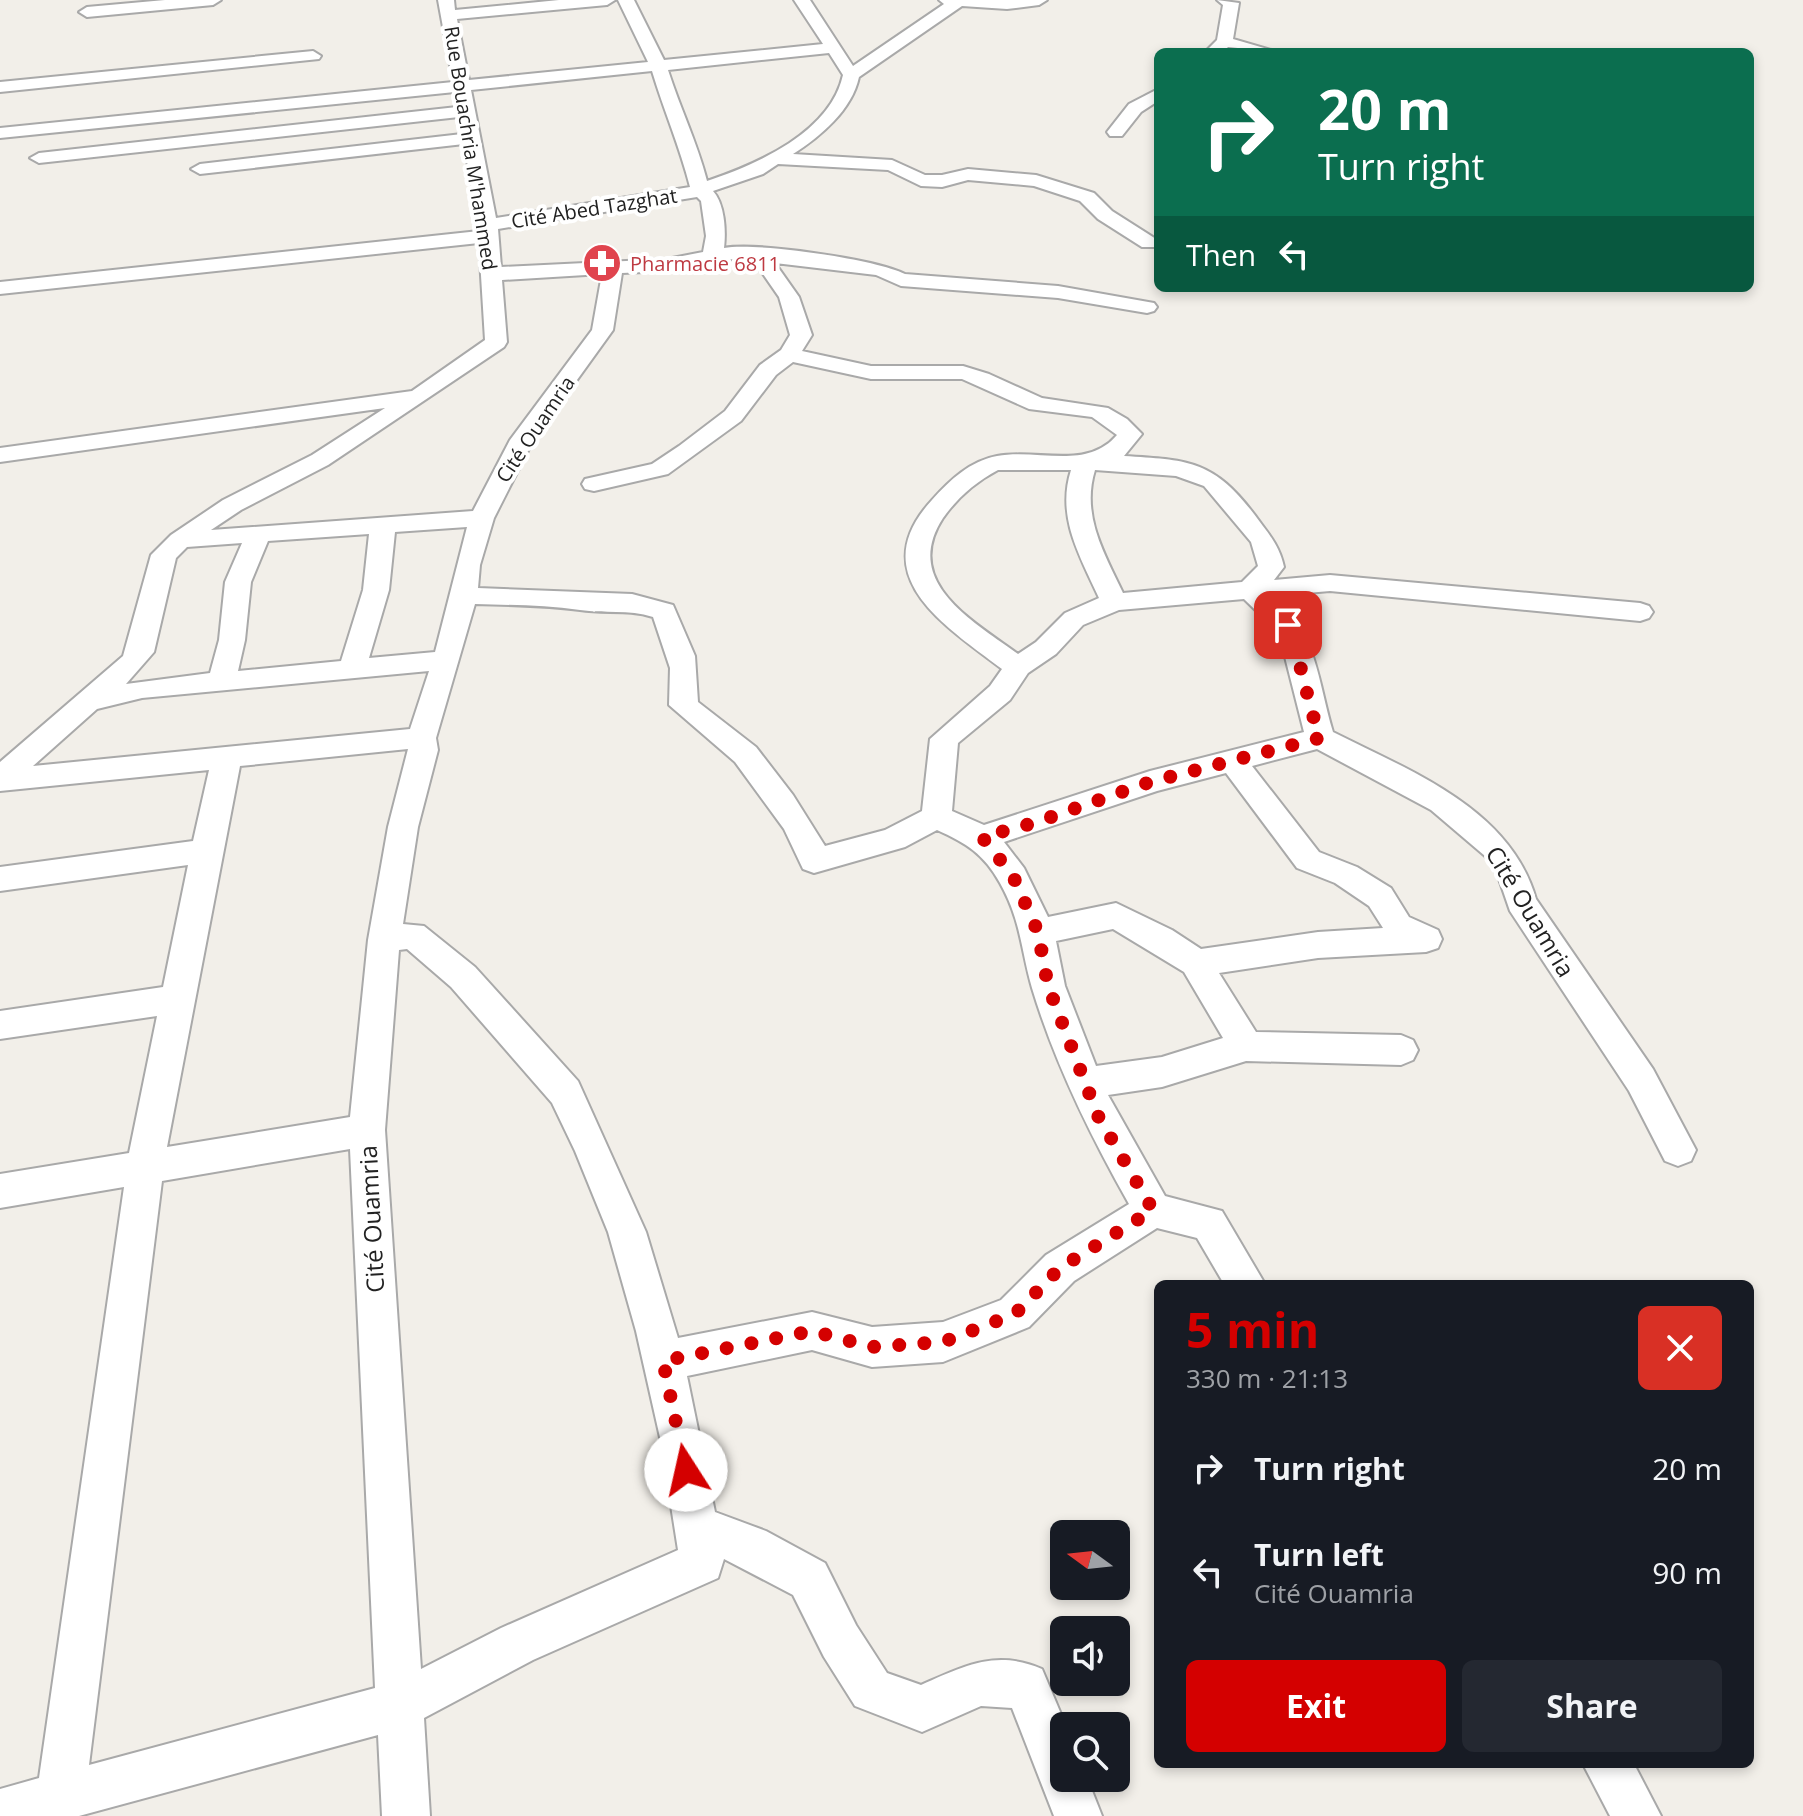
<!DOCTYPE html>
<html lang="en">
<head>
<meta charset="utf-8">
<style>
  body { margin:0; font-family:"Open Sans",sans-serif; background:#242831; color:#f1f3f6; height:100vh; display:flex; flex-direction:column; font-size:30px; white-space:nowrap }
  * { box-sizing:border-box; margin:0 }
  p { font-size:26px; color:#9ea1a6 }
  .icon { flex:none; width:44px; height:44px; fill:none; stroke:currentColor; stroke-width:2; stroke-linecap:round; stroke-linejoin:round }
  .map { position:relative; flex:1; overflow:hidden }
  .side { position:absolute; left:1154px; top:1280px; width:600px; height:488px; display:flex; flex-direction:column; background:#171b24; border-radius:12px; box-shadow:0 4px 12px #0003 }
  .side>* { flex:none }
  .banner { position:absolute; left:1154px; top:48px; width:600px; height:244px; border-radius:12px; box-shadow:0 4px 12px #0003; background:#0b6e4f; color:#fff; overflow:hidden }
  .needle { width:52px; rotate:285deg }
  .controls { position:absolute; left:1050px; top:1520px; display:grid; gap:16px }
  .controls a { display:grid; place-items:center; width:80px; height:80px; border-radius:12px; background:#171b24; box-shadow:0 4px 12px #0003; font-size:40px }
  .pin { position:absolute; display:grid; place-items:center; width:68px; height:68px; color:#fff; margin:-34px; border-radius:16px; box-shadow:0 4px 12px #0006 }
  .me { position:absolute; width:88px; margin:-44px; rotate:350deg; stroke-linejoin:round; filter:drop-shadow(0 0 6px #0008) }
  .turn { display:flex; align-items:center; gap:28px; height:168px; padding:0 32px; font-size:36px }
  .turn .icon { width:104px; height:104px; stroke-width:2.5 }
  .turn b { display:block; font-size:56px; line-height:68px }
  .then { display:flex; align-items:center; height:76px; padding:0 32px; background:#0003; gap:16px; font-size:30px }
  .round { display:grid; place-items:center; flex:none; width:84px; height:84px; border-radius:12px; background:#242831 }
  .summary { display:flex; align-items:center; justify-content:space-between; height:136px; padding:0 32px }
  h1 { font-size:48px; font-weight:700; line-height:60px; color:#d40000 }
  .button { display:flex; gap:16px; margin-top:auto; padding:16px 32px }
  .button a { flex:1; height:92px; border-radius:12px; background:#d40000; color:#fff; font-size:32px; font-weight:700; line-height:92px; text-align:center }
  .button a+a { background:#242831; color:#f1f3f6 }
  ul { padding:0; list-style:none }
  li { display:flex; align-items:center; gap:24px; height:104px; padding:0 32px }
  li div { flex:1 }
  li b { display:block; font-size:30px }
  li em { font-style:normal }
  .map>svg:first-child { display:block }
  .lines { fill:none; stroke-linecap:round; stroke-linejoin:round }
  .minor-casing { stroke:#a9a9a9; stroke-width:4 }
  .minor { fill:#fff; fill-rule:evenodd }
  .route { stroke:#d40000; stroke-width:14; stroke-dasharray:0 25.2 }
  .labels { text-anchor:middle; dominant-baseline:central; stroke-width:8; stroke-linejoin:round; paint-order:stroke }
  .far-street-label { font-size:20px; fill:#222; stroke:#fff }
  .far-health-label { font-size:20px; fill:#be3a42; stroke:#fff; text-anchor:start }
  .street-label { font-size:24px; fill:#222; stroke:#fff }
</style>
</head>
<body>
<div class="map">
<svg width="1803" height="1816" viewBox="0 0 1803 1816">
  <rect width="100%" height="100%" fill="#f2efe9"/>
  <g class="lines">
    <g class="minor-casing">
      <g id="minor">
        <path d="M165,0H221L213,5L87,17L79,12L87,7Z"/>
        <path d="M438,0H454L455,10L559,0H615L607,5L457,19L469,80L648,62L618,0H634L664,60L823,44L794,0H810L853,66L944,4L939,0H1047L1039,5L1007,9L962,6L859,77C852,110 820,137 793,154L892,160L925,175H942L968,169L1036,175L1094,193L1112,211L1156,239V247H1142L1098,219L1080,201L1034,186L968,180L942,187L921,186L888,170L778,164L763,174L713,191C725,204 726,232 724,248C756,242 875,259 905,274L1058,286L1154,303L1157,307L1154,311L1147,313L1058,298L901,286L876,275L775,263L799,297L812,335L802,351L871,366H963L989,374L1042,398L1108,408L1127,419L1142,434L1124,456C1188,460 1213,460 1254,514C1267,532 1279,544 1284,567L1274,580L1330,575L1640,603L1649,606L1653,612L1649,618L1640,621L1330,591L1272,596C1318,634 1317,679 1333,732C1410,771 1510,808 1536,899L1653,1069L1696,1150L1691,1161L1678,1166L1665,1161L1629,1091L1510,911L1498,876L1485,856L1431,810L1317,749L1252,766L1319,852L1357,867L1391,888L1409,917L1438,930L1442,939L1438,948L1426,952L1318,958L1219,973L1256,1032L1401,1035L1413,1040L1418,1050L1413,1060L1401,1065L1246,1061L1162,1087L1108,1095L1165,1196L1222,1211L1265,1284H1224L1197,1238L1157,1228L1074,1281L1029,1327L943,1362L872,1367L812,1350L687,1376L715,1512L766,1531L825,1563L856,1625L887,1673L921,1685C964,1666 996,1649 1042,1669L1066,1726L1064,1778H1087L1102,1816H1054L1012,1708L981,1706L922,1732L855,1706L824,1657L793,1595L724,1559L718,1578L533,1660L424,1718L430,1816H382L378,1735L79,1816H0V1789L39,1778L124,1187L0,1208V1174L129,1153L157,1016L0,1039V1011L163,987L188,865L0,891V867L193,841L209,770L0,791V762L123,656L151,555L171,535L223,500L312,455L385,408L0,462V448L412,391L485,340L479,243L0,294V282L479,231L464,144L200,174L191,169L200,164L462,134L459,117L39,163L30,158L39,153L457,107L455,92L0,138V128L453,82ZM829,53L843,75C830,133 757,164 707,181C697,142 680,108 668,70ZM652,71C664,111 680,147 690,187L496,218L471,90ZM697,197L701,201L706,236L703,252L667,259L501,267L498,229ZM733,259L761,271L779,297L790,335L781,350L760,365L725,411L679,446L652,464L585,479L582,484L585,489L594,491L668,474L741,421L776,375L793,362L871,379H962L1029,409L1092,417L1117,435C1086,471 1038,448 997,456C970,461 950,480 932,500C863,575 944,625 1002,669L990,686L930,739L922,811L885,830L825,846L793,795L756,747L698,702L695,656L673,605L632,594L478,588L480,565L494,518L533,441L613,330L622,273L667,271ZM602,274L592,330L510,440L473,511L211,530L241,510L328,465L504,347L507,342L502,280ZM998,470H1071C1056,517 1080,556 1099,598L1065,613L1036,642L1018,654C973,621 901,582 943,518C957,498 977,481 998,470ZM1095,470L1176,476L1204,486L1251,542L1258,566L1242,582L1123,593C1104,553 1081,515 1095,470ZM467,527L435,652L369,658L389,590L395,532ZM369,534L363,590L341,661L238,671L245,640L251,582L268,541ZM242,543L225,582L219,640L210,673L126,684L154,652L176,558L187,547ZM1244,599L1279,633L1304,732L1150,771L984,825L952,811L958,743L1010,700L1028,673L1056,654L1083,625L1119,610ZM475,604C510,605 545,605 580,610C605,614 628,609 653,617L670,668L669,705L735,762L784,829L803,869L814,873L905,847L937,830C966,843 984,854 1000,883C1021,920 1021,950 1032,988C1055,1064 1090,1135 1129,1204L1046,1255L1001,1300L943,1322L872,1327L812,1312L678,1338L646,1232L578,1081L475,967L424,926L403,924L418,827L438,750L436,738ZM429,671L410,729L33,766L97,709L142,698ZM408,749L388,827L368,940L350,1117L167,1147L240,766ZM1226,773L1297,868L1335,883L1369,906L1383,928L1318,932L1201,949L1172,930L1116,903L1048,917L1024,868L1004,842L1157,791ZM1113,929L1184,972L1223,1038L1162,1057L1096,1066L1065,986L1056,941ZM407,949L451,987L552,1103L575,1151L608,1232L636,1331L661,1442L678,1550L501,1628L421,1669L385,1130L399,950ZM350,1149L375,1688L89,1765L162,1181Z"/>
        <path d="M1217,0L1239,3L1233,39L1278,52L1228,47L1223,52H1205L1217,40L1223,5Z"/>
        <path d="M313,51L321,56L319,59L0,92V82Z"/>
        <path d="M1158,89V101L1141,112L1122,136H1110L1107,132L1129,104Z"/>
        <path d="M1583,1764H1634L1661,1816H1610Z"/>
      </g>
    </g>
    <use href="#minor" class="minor"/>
  </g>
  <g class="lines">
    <path class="route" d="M686,1470L663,1361L812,1331L872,1347L943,1342L1015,1314L1060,1268L1153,1210L1098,1116L1048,986L1038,932L1013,876L982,837L1034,823L1150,782L1320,738C1307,700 1301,662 1288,625"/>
  </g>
  <defs>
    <g id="pharmacy-disc" transform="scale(2)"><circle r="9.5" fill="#e0444e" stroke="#fff"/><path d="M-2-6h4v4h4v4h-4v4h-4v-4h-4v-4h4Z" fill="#fff"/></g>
  </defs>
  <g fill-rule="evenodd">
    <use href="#pharmacy-disc" x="602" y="263"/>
  </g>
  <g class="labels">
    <g class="far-street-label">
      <text transform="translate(471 148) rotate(81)">Rue Bouachria M'hammed</text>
      <text transform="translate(594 208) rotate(-9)">Cité Abed Tazghat</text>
      <text transform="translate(535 429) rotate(-56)">Cité Ouamria</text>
    </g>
    <g class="far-health-label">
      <text x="630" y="263">Pharmacie 6811</text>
    </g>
    <g class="street-label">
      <text transform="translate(1531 911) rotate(59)">Cité Ouamria</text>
      <text transform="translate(371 1219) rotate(-93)">Cité Ouamria</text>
    </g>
  </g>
</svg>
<div class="controls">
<a><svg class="needle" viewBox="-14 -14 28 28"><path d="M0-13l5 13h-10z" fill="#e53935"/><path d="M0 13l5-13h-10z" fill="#9ea1a6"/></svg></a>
<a><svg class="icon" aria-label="sound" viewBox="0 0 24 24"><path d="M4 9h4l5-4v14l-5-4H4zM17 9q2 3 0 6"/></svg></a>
<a><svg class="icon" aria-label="search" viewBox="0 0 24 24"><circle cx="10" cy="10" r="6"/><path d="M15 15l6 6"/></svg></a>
</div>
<div class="pin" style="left:1288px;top:625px;background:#d93025"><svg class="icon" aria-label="arrive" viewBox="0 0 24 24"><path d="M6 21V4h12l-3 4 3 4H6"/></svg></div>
<svg class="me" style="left:686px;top:1470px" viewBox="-20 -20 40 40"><circle r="19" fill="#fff"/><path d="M0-13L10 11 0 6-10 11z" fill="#d40000"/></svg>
<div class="banner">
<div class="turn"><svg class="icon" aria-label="right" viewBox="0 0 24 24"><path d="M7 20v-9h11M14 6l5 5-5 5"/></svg><div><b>20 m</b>Turn right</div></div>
<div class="then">Then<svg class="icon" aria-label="left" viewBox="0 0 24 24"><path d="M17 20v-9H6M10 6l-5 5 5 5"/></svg></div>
</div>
<section class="side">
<div class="summary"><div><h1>5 min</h1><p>330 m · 21:13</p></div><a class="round" style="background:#d93025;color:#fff"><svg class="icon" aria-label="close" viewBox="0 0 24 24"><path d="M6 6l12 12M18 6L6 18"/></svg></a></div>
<ul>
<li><svg class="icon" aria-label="right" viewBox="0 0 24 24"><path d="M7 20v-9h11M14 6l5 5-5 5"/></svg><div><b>Turn right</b></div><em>20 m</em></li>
<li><svg class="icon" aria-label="left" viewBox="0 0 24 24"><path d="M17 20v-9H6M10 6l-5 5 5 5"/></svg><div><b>Turn left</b><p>Cité Ouamria</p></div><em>90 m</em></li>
</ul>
<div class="button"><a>Exit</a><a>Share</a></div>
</section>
</div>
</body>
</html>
